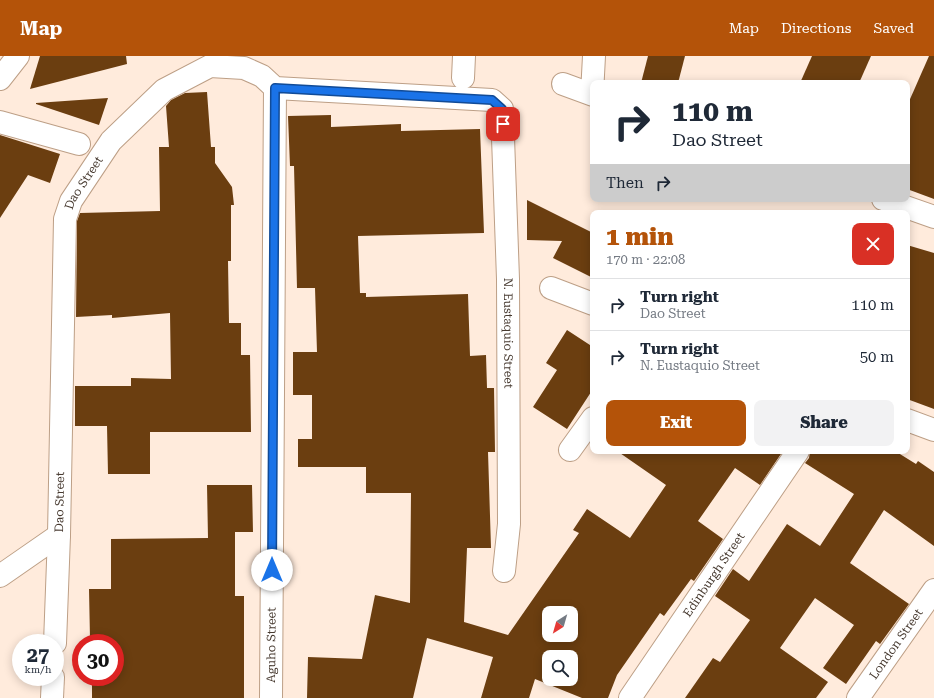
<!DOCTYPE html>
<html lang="en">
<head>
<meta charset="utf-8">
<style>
  body { margin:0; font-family:"Roboto Serif",serif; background:#f2f2f3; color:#1f2937; height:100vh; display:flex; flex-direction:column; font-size:15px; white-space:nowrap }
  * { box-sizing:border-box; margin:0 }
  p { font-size:13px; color:#747a83 }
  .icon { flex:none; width:22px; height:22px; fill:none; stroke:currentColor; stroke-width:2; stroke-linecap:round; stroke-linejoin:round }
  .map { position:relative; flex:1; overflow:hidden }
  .sheet { position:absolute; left:590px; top:154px; width:320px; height:244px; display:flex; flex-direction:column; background:#fff; border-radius:8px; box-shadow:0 2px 10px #0003 }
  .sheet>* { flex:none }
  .banner { position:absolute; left:590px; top:24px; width:320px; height:122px; border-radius:8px; box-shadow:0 2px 10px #0003; background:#fff; color:#1f2937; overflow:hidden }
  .needle { width:26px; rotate:217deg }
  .controls { position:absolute; left:542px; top:550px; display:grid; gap:8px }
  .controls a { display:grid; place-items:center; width:36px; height:36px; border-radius:8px; background:#fff; box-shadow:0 2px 10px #0003; font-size:20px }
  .speed { position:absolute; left:12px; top:578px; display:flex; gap:8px; font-size:20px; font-weight:700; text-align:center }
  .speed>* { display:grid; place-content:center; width:52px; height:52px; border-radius:50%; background:#fff; box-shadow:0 2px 10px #0003; line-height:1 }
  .speed small { font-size:10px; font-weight:400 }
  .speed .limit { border:6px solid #d22; background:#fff; color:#111 }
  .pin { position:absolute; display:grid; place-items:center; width:34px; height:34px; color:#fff; margin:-17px; border-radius:8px; box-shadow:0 2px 6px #0006 }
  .me { position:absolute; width:44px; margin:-22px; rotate:0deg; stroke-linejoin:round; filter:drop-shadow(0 0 3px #0008) }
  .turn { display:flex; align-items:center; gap:14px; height:84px; padding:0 16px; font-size:18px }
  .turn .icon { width:52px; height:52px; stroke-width:2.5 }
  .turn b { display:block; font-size:28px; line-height:34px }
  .then { display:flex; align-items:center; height:38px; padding:0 16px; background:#0003; gap:8px; font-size:15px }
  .round { display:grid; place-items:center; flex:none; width:42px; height:42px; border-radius:8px; background:#f2f2f3 }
  .overview { display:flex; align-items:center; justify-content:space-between; height:68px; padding:0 16px }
  h1 { font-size:24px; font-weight:800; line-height:30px; color:#b45309 }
  .action { display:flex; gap:8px; margin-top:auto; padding:8px 16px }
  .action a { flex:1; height:46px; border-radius:8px; background:#b45309; color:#fff; font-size:16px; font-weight:800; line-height:46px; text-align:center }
  .action a+a { background:#f2f2f3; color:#1f2937 }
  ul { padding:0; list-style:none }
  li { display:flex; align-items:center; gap:12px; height:52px; padding:0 16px; border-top:1px solid #e0e1e3 }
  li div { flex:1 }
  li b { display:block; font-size:15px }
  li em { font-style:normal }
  header { display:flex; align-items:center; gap:24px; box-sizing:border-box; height:56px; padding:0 20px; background:#b45309; color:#fff }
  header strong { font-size:19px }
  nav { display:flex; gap:22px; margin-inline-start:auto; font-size:14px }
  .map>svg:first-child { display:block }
  .building { fill:#6b3e10; fill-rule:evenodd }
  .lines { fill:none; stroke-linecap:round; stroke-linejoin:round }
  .minor-casing { stroke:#bd9f86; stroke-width:24 }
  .minor { stroke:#fff; stroke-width:22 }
  .route-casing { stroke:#114b97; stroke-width:10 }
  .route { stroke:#1a73e8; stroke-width:7 }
  .labels { text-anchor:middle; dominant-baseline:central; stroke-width:4; stroke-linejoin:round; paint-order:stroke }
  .street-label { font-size:12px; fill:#473a30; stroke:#fff }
</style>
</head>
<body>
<header>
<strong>Map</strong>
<nav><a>Map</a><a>Directions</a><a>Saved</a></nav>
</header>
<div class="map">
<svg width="934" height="642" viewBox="0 0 934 642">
  <rect width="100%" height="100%" fill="#ffebdc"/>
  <g class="building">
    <path d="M40,0H126L127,8L30,33Z"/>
    <path d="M648,0H685L678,27H641Z"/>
    <path d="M812,0H871L859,27H800Z"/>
    <path d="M929,0H934V143L907,133V50Z"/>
    <path d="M207,36L211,91H215V107L232,131L234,149H231V205H228L229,267H241V299H250L251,376H150V418H108L107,370H75V330H131V322L171,323L170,257L112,262V259L76,261L77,165L80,157L160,155L159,91H169L166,50L171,44L185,37Z"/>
    <path d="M108,42L99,69L36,48V47Z"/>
    <path d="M331,59V71L401,68V75L480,73L484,177L358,180L360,237H366V241L468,238L470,300L486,299L487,332H494L495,396H488L491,492H467L464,566L508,579L579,477L573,474L587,453L630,482L666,429L617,395H783L760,429L735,412L698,465L723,483L694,525L691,523L664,560L660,557L617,619L608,642H582L535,623L529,642H481L493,601L427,582L413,642H307L308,601L362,603L375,539L410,547L411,437H366V411H298V383H312V339H293V296H317L315,232H297L294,110H290L288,60ZM549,557H571V579H549ZM549,601H571V623H549Z"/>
    <path d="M0,79L60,98L50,127L28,119L0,162Z"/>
    <path d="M527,144L593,177V222L553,202L562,185L527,184Z"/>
    <path d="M907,189L934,197V353L907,343Z"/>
    <path d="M567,274L593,291V333L567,373L533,351L557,314L546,307Z"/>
    <path d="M810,395H895L916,408L918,405L934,416V490L884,454L850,507L909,548L880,588L876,585L846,628L823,612L854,569L815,542L780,592L828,626L816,642H685L713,602L720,606L750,564L715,540L733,513L749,525L787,468L820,490L854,438L805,407L809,402Z"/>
    <path d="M207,429H252L253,476H235V540H244V642H92V628H89V621H115V587H88V583H90L89,533H111V483L208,482Z"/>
  </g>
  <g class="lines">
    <g class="minor-casing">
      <g id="minor">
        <path d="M463,22L464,0"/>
        <path d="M0,23L18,0"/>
        <path d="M563,28L593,39"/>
        <path d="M592,38L594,0"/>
        <path d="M0,66L79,88"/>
        <path d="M883,143L934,161"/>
        <path d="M551,232L593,248"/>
        <path d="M907,364L934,374"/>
        <path d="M570,394L593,362"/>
        <path d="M0,520L59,479"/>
        <path id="s1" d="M55,587L59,479L65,163L71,145L111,85L164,34L210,10L244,12L262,20L275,32L492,44L502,53L508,223L509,468L504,515"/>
        <path d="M52,642L53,621"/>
        <path id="s2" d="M271,642L275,32"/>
        <path id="s3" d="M630,642L798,395"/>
        <path id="s4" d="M858,642L934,534"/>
      </g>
    </g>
    <use href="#minor" class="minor"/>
  </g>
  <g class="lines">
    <g class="route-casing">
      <path id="route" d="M272,514L275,32L492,44L502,53L503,68"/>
    </g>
    <use href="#route" class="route"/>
  </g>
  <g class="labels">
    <g class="street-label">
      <text stroke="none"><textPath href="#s1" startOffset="465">Dao Street</textPath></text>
      <text stroke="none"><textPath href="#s1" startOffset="1167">N. Eustaquio Street</textPath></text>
      <text stroke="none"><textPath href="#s1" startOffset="141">Dao Street</textPath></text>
      <text stroke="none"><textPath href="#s3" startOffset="149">Edinburgh Street</textPath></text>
      <text stroke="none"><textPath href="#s4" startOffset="66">London Street</textPath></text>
      <text stroke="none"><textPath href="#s2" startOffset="53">Aguho Street</textPath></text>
    </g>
  </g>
</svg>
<div class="controls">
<a><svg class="needle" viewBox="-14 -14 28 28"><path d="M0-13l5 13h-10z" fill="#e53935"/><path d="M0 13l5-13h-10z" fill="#747a83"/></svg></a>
<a><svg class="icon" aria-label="search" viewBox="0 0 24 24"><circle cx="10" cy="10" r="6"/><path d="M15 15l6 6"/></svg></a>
</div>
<div class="speed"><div>27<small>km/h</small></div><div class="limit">30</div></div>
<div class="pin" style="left:503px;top:68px;background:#d93025"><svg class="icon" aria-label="arrive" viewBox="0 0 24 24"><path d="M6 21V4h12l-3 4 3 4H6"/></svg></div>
<svg class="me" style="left:272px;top:514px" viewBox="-20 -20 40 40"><circle r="19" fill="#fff"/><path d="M0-13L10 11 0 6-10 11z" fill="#1a73e8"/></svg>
<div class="banner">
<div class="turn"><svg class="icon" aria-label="right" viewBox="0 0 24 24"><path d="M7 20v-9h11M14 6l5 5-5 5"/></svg><div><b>110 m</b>Dao Street</div></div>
<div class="then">Then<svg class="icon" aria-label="right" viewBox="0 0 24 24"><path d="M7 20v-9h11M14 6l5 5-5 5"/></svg></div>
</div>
<section class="sheet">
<div class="overview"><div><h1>1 min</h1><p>170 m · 22:08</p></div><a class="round" style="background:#d93025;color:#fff"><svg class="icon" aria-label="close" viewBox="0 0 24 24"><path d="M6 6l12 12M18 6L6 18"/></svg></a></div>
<ul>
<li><svg class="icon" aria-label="right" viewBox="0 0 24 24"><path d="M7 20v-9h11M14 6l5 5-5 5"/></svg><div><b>Turn right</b><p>Dao Street</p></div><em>110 m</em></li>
<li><svg class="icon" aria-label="right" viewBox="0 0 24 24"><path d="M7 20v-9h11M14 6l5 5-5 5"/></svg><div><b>Turn right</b><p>N. Eustaquio Street</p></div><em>50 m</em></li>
</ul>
<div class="action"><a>Exit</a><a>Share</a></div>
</section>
</div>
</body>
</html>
